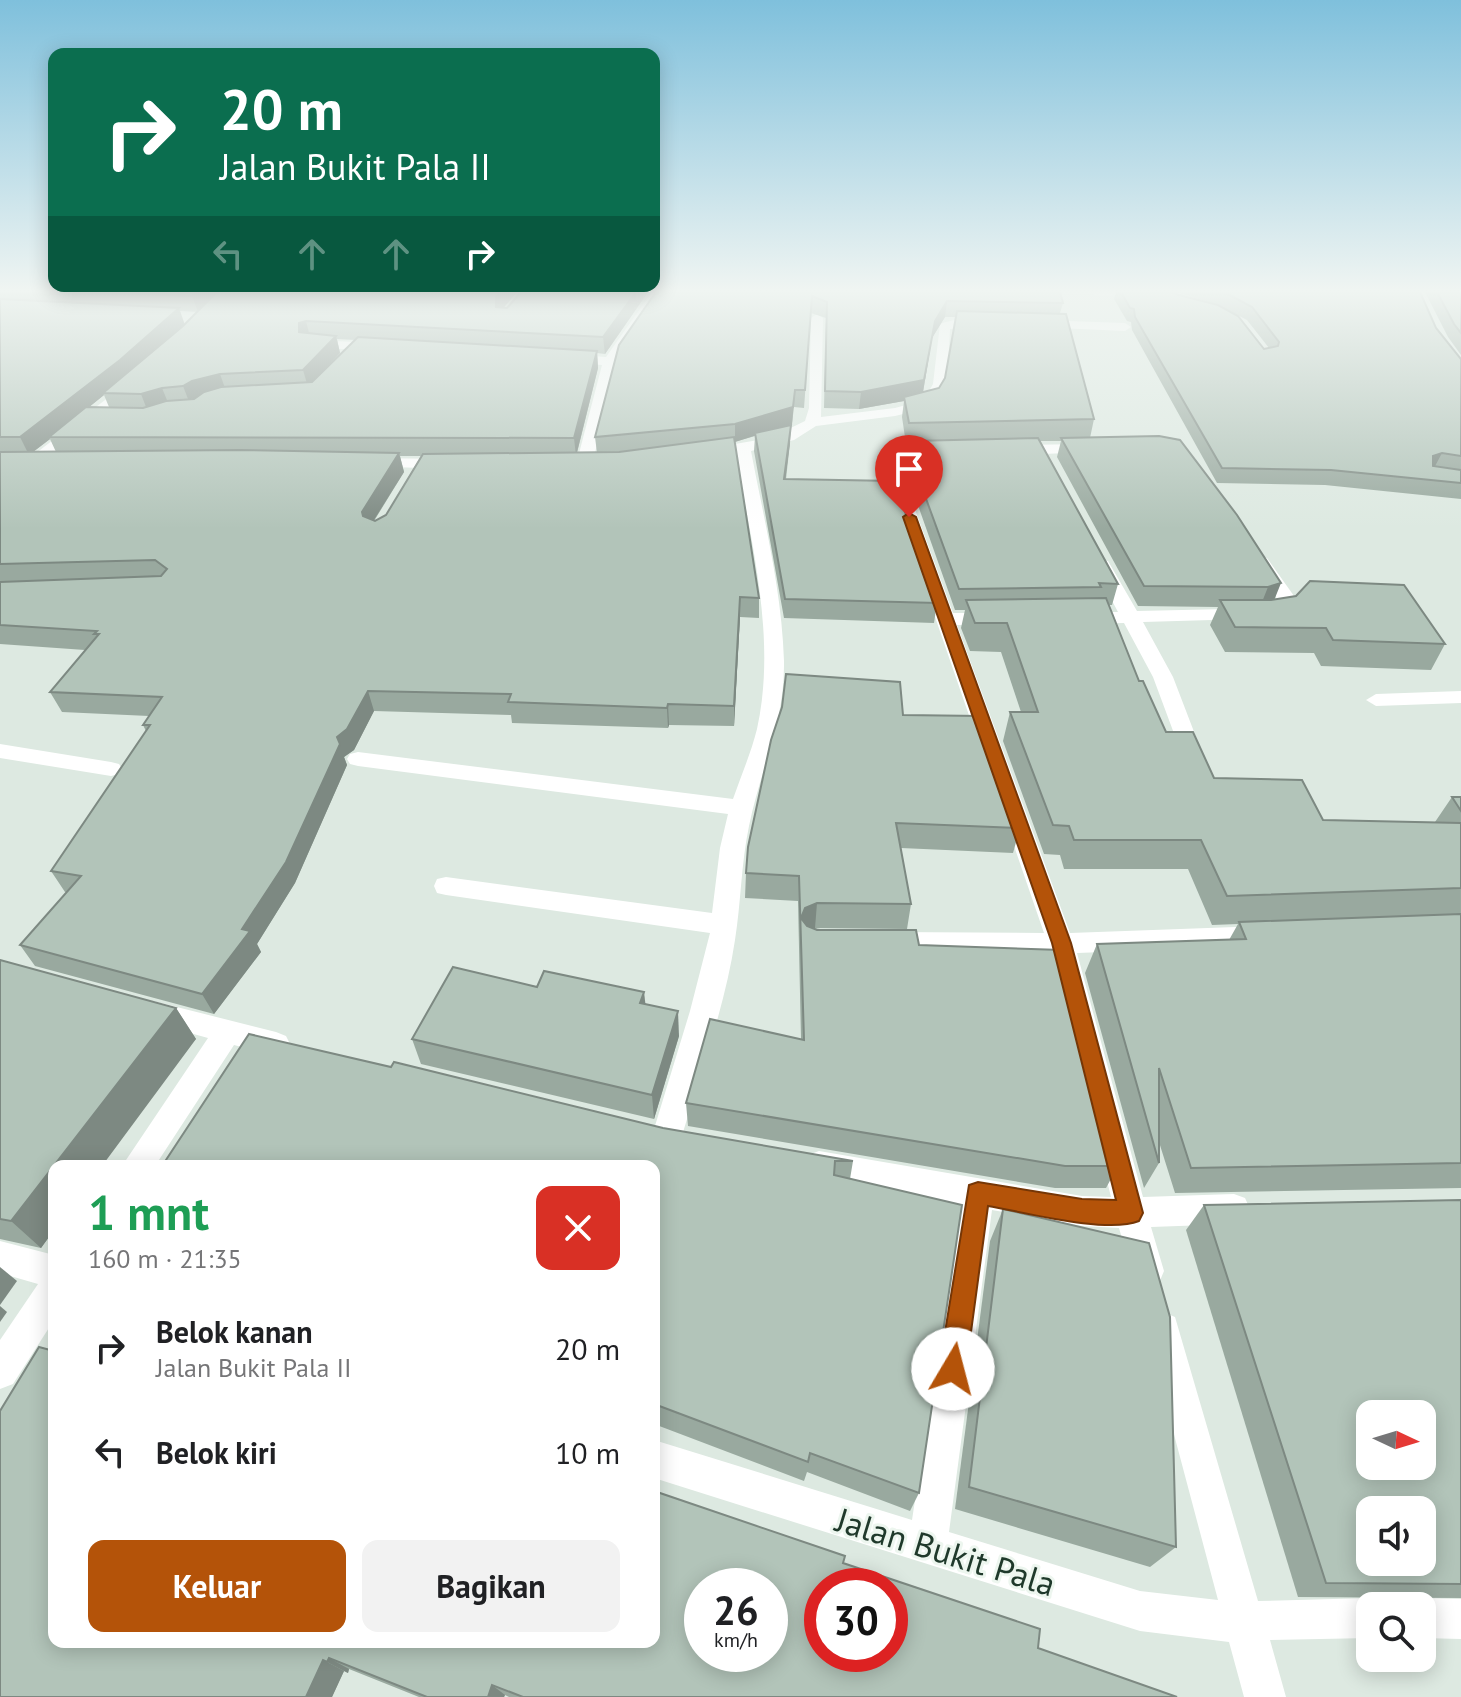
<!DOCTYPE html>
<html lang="id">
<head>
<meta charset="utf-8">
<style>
  body { margin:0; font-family:"PT Sans",sans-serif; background:#f2f2f2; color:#202124; height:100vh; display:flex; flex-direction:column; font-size:30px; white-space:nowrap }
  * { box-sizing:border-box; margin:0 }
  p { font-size:26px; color:#757577 }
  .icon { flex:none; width:44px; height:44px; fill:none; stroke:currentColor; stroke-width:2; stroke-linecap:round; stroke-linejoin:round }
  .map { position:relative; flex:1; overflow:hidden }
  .side { position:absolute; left:48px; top:1160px; width:612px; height:488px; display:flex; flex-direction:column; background:#fff; border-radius:16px; box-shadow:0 4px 20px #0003 }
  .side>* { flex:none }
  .top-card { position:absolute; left:48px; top:48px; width:612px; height:244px; border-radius:16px; box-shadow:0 4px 20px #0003; background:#0b6e4f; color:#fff; overflow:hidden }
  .needle { width:52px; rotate:94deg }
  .tools { position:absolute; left:1356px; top:1400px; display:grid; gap:16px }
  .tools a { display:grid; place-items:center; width:80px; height:80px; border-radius:16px; background:#fff; box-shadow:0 4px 20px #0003; font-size:40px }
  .speed { position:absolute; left:684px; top:1568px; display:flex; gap:16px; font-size:40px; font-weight:700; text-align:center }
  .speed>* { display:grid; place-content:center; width:104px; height:104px; border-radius:50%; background:#fff; box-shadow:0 4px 20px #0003; line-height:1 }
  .speed small { font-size:20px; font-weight:400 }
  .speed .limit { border:12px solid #d22; background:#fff; color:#111 }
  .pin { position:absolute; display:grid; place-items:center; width:68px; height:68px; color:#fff; margin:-82px -34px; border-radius:50% 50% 50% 0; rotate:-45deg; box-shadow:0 0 8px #0007 }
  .pin .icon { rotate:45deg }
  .me { position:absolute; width:88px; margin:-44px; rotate:8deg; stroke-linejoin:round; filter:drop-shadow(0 0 6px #0008) }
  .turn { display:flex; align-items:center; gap:28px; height:168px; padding:0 40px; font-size:36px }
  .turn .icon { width:104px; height:104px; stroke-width:2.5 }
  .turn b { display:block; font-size:56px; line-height:68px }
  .lanes { display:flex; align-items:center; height:76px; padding:0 40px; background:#0003; justify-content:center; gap:40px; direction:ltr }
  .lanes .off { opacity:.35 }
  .round { display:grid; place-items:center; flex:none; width:84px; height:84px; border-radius:16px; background:#f2f2f2 }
  .summary { display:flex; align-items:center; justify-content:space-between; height:136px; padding:0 40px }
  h1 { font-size:48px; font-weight:700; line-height:60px; color:#1e9e55 }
  .primary-button { display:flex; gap:16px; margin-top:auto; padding:16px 40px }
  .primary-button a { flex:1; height:92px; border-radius:16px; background:#b45309; color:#fff; font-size:32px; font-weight:700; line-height:92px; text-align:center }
  .primary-button a+a { background:#f2f2f2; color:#202124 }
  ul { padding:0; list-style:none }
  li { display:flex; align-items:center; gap:24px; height:104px; padding:0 40px }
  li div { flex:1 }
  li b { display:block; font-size:30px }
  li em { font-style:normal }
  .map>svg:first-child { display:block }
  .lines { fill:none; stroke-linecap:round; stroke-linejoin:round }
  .street { fill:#fff; fill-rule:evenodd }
  .wall { fill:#99a99f; fill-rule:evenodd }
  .shaded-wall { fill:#7d8982 }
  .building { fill:#b2c4b9; stroke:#7d8982; stroke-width:2; fill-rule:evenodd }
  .route { fill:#b45309; stroke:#753606; stroke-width:2 }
  .labels { text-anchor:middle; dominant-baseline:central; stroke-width:6; stroke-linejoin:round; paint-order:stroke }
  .near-street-label { font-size:34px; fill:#1f392b; stroke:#edf6ef }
</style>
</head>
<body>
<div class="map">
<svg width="1461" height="1697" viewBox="0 0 1461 1697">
  <rect width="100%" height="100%" fill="#dde9e1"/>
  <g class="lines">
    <g class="street">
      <path d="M652,292H664L617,361L592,465L584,470L578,468L576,465L602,365L565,362L558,358L565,354L606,357Z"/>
      <path d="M1089,292H1167L1161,296H1095Z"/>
      <path d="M817,314L823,318L821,417L895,408L924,400L933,384L940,324C955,319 979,314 992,323L986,327L950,329L947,384L935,406L895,416L816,426L794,440L751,451C764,520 782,591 784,661C785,723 761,767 749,826C741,864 741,903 735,940C725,1007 700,1074 681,1139L677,1149L666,1153L655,1149L651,1139L690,1011L710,933L446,895L437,893L434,886L437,879L446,877L712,913L720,848L728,814L358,766L350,764L347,759L350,754L358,752L733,799C741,776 751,753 757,729C777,638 751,543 736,454L706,459L698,454L706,449L770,438L805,421L809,408L811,318Z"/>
      <path d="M1039,320L1125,323L1131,327L1125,331L1035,327L1033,324Z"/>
      <path d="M311,340L380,343L387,347L380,351L306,347V341Z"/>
      <path d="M131,380L138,384L136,387L39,466H27V460Z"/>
      <path d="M1089,444L1094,446V452L1014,455L1006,450L1014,445Z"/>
      <path d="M941,446L946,448V454L900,459L899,466L953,613H994L1004,619L994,625H957L1070,933L1263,926L1272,929L1276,936L1272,943L1263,946L1077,953L1143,1197L1234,1194L1245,1198L1250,1209L1245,1220L1234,1224L1151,1227L1164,1271L1159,1283L1147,1288L1135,1283L1119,1228L1082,1226L992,1210L949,1532L1140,1591L1218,1600L1146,1329L1151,1317L1163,1312L1175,1317L1258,1601L1370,1598L1385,1606H1370V1638L1270,1640L1286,1697H1244L1229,1642L1140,1631L654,1478V1440L912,1520L960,1205L819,1179L808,1175L804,1165L808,1155L819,1151L1082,1196L1111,1197L1050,953L888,952L879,949L875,942L879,935L888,932L1044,933L883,466V459L896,450Z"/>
      <path d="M370,458L450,459L458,464L450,469L364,466V460Z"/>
      <path d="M1261,557L1267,558L1294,596L1296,607L1284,618L1143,622L1173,677L1201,750L1198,755H1182L1153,677L1124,623L1083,624L1074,618L1083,612H1118L1093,565L1102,560L1108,561L1137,611L1273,608L1277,605L1276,596L1252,562Z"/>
      <path d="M1461,691V703L1376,706L1366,700L1376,694Z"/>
      <path d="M0,744L111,762L119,764L122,769L119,774L111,776L0,758Z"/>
      <path d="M153,1001L276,1032L286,1036L290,1044L286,1052L276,1056L234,1045L155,1166H122L208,1038L143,1020L139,1012L143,1004Z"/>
      <path d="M0,1241L54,1255V1320L13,1384L0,1389V1340L38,1284L0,1273Z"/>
      <path d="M1422,1598L1461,1599V1639L1422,1638V1606H1407Z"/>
    </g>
  </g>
  <g class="wall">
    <path d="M0,292H517L504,307L507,308L521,292H648L605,354L597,353L598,368L577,453H597L595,437L656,292L1063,303L1060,313L1094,419L1090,438L1237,515L1274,599L1445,644L1431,670L1321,666L1314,653L1225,652L1210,625L1218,607L1138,606L1057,457L1061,441H1040L1118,584L1112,605H1109L1139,681L1166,732L1214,778L1323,820L1435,822L1452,797H1461V1188L1175,1193L1159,1142V1163L1144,1188L1085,973L1097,944L1229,940L1238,924L1212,925L1188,869H1064L1060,855L1044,854L1003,741L1010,712H1021L1001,652L970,651L961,628L965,610H955L914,494L909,460L911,444H906L902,417L904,401L859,409L824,408L826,318L811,313L804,408L794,407L792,424L788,426L790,443L786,479L937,603L934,623L784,618L754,451L755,436L734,442L759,598V618L740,617L734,726L669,725L668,728L512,723L511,715L374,711L354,750L344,757L347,765L295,883L257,944L261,952L214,1014L35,966L20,945L67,892H65L51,871L146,731L143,725L149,716L62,712L50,692L85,650L0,644ZM180,311L198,312L183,326ZM945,317H956L945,378L939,388L923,392L932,338ZM337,339L356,340L312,382L340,353ZM104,395L109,407H89ZM50,439L56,452H33ZM400,456H421L386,515L375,521H374L404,472Z"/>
    <path d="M1116,292H1172L1179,295L1212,303L1176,292H1420L1436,328L1461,359V499L1325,485L1217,483L1132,330L1131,322L1127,321L1114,299ZM1220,306L1247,320L1269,348L1264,349Z"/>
    <path d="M1425,292H1461V355L1448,337Z"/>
    <path d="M782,707L903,715L1020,828L1013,853L901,848L911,904L907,929L814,928L919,945L1118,1166L1106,1188H1055L688,1126L686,1103L801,1039L798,901L745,898L746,873Z"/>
    <path d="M0,960L176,1008L196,1039L54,1166V1230L41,1248L0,1239Z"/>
    <path d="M537,987L645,1004L679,1036L654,1119L421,1064L412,1039Z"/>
    <path d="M663,1128L853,1161L850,1179L919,1493L910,1511L807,1472L804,1481L654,1424V1166Z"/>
    <path d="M1461,1200V1598L1298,1597L1186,1230L1204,1205Z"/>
    <path d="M1003,1209L1176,1547L1150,1567L955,1509L990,1241Z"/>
    <path d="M54,1351L843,1563L1038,1648L1177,1697H509L505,1695L504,1697H419L349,1669L348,1673L344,1671L332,1697Z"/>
  </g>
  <g class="shaded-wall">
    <path d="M196,292H217L198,312L192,296Z"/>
    <path d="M501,292H517L499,313L496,307V297Z"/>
    <path d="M636,292H648L605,354L603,337Z"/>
    <path d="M947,301L945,317L932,338L922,398L904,397V401L859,409L861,392L935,321Z"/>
    <path d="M179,308L185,325L103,393L104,395L52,437H49L50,439L29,455L20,437Z"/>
    <path d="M306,321L310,337L299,332V323Z"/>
    <path d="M336,336L340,353L308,387L303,370Z"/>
    <path d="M597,351L598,368L576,456L574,438Z"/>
    <path d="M220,374L226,391L190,404L183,386L192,381Z"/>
    <path d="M162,388L169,405L148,412L141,394Z"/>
    <path d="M795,390L792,424L735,442V424Z"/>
    <path d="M791,425L790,443L783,497L784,479Z"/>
    <path d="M399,453L404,472L367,531L362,512Z"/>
    <path d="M1442,453L1434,468L1426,471L1433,456Z"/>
    <path d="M1281,583L1273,603L1260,607L1268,587Z"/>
    <path d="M740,597V617L734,726V706Z"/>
    <path d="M368,691L374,711L354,750L344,757L347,765L295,883L257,944L261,952L214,1014L202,994L242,929L337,737Z"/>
    <path d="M668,704L669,725L668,728L667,708Z"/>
    <path d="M817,903L815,928L803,933L801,918L805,908Z"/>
    <path d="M644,992L647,1017L640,1003Z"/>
    <path d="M176,1008L196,1039L102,1166H54V1230L41,1248L11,1221Z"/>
    <path d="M678,1011L679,1036L654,1119L652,1095Z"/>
    <path d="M0,1267L17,1281L0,1305Z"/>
    <path d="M0,1306L7,1312L0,1322Z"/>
    <path d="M329,1658L349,1669L348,1673L327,1662Z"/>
    <path d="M323,1660L344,1671L332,1697H306Z"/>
    <path d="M492,1685L505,1695L504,1697H488Z"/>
  </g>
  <g class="building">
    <path d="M111,292H196L192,296Z"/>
    <path d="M217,292H501L496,297V307L507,308L521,292H636L603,337L306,321L299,323V332L336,336L303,370L220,374L192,381L183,386L162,388L141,394L103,393L183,326Z"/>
    <path d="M656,292H1060L1063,303L947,301L935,321L924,380L861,392L825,391L827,302L812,296L805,390H795L793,407L735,424L595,437L619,345Z"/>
    <path d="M1121,292H1172L1179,295L1218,305L1238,316L1264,349L1278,346L1279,342L1252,307L1228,294L1220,292H1420L1436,328L1461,359V456L1442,453L1433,456V466L1461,470V483L1331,470L1222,468L1135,317L1134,309L1130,308Z"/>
    <path d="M1437,292H1461V333L1454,324Z"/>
    <path d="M0,299L179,308L120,360L20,437H0Z"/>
    <path d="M957,311L1066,314L1094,419L909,423L904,397L939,388L945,378Z"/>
    <path d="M358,337L597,351L574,438L49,437L86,407L143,408L166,401L194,399L204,392L221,387L312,382Z"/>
    <path d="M791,425L784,479L894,481L937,603L785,599L755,433Z"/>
    <path d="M1159,436L1180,440L1237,515L1281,583L1268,587L1144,586L1061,438Z"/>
    <path d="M734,437L759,598L740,597L734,706L668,704L667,708L508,702L511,694L368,691L347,729L337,737L340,744L286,862L242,929L250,931L202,994L20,945L81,876L51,871L150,725H143L162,697L50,692L99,634H94L97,631L0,625V582L161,576L167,569L155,560L0,564V452L240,450L399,453L362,512L363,516L375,521L386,515L423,454L619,452Z"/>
    <path d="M1038,438L1118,584L1099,583L1101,587L959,589L917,474L911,441Z"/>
    <path d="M1310,581L1404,585L1445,644L1333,640L1326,628L1235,627L1220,600H1271L1296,596Z"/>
    <path d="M1106,598L1139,681H1143L1166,732H1193L1214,778L1302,780L1323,820L1461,823V888L1227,896L1201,840H1074L1069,826L1053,825L1010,712H1038L1007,623H975L966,600Z"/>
    <path d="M786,674L900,682L903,715L980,716L1020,828L896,823L911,904L817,903L805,908L801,918L807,926L817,930H916L919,945L1061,950L1118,1166H1065L686,1103L710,1019L804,1040L799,876L746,873L748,847L771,740L782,707Z"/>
    <path d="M1452,797H1461V811Z"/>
    <path d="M1461,914V1163L1191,1168L1159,1068V1163L1097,944L1246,939L1239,922Z"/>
    <path d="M0,960L176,1008L11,1221L0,1219Z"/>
    <path d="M453,967L537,987L544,971L644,992L640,1003L678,1011L652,1095L412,1039Z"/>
    <path d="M249,1034L391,1067L394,1062L663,1128L853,1161H835L834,1175L962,1205L919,1493L810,1453L808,1462L654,1404V1166H162Z"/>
    <path d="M1461,1200V1584L1326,1583L1204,1205ZM1370,1414H1422V1466H1370ZM1370,1510H1422V1562H1370Z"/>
    <path d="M1003,1209L1149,1243L1170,1317L1176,1547L969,1487Z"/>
    <path d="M39,1347L54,1351V1642H654V1491L845,1556L843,1563L1040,1629L1038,1648L1177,1697H523L492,1685L488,1697H427L329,1658L327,1662L323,1660L306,1697H0V1411ZM702,1586H770V1654H702ZM822,1586H890V1654H822Z"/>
  </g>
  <linearGradient id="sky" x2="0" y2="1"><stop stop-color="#7fc0dc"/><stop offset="0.55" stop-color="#f0f5f2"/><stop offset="1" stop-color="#f0f5f2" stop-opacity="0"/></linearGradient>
  <rect width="1461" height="529" fill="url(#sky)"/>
  <path class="route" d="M909,513L916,517L1071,943L1143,1213L1139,1221C1107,1234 1024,1212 988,1206L966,1369L962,1378L953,1382L943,1378L939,1369L969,1185L978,1182L1082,1199L1116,1200L1052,943L903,517Z"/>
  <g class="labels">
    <g class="near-street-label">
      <text transform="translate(946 1551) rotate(17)">Jalan Bukit Pala</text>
    </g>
  </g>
</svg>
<div class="tools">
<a><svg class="needle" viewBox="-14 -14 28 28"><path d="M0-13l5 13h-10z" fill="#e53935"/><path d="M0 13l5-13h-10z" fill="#757577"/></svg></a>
<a><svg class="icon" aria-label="sound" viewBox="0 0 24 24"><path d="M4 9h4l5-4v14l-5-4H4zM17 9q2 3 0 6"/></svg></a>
<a><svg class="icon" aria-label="search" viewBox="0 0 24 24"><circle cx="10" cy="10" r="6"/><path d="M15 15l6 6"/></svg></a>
</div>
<div class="speed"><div>26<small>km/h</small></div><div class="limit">30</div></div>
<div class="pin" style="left:909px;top:517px;background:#d93025"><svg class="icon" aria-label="arrive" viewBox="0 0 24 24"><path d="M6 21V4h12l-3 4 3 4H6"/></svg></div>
<svg class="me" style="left:953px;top:1369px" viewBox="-20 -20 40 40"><circle r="19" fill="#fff"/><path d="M0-13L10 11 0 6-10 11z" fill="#b45309"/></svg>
<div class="top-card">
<div class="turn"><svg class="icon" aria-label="right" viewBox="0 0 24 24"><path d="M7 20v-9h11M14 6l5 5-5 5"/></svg><div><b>20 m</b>Jalan Bukit Pala II</div></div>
<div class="lanes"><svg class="icon off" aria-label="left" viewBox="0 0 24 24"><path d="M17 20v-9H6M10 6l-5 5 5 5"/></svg><svg class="icon off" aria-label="ahead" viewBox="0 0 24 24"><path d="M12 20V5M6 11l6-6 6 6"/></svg><svg class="icon off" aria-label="ahead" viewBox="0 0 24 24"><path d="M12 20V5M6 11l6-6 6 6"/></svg><svg class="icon" aria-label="right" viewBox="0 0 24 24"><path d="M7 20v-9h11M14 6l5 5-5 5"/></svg></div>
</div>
<section class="side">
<div class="summary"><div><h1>1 mnt</h1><p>160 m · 21:35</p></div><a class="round" style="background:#d93025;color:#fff"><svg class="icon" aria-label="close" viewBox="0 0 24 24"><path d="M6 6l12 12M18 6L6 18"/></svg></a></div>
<ul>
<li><svg class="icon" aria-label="right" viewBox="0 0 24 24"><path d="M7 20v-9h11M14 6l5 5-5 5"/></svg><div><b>Belok kanan</b><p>Jalan Bukit Pala II</p></div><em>20 m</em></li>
<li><svg class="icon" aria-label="left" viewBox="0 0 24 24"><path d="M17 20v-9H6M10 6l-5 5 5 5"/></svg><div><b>Belok kiri</b></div><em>10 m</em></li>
</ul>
<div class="primary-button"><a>Keluar</a><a>Bagikan</a></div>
</section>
</div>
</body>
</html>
